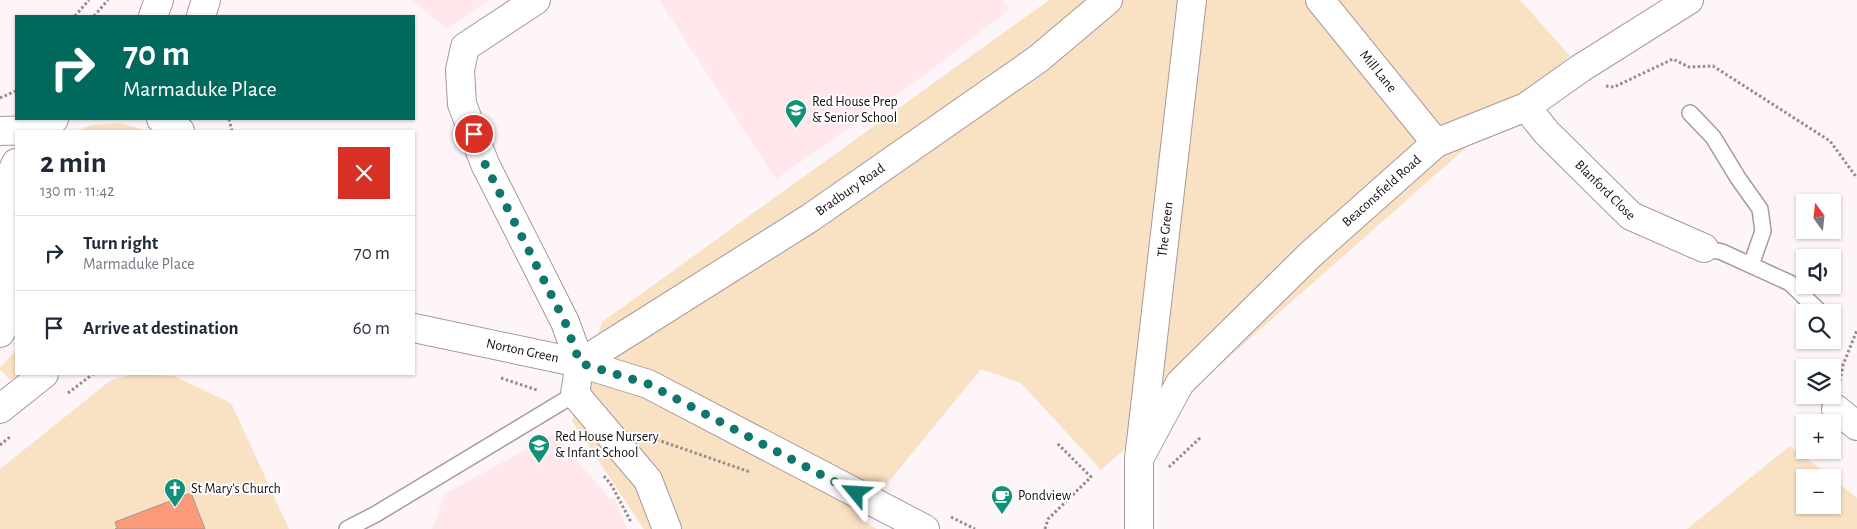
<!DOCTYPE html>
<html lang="en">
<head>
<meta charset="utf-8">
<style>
  body { margin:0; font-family:"Alegreya Sans",sans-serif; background:#f6f6f7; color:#1f2937; height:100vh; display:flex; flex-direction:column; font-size:19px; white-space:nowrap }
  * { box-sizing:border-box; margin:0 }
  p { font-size:16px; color:#747a83 }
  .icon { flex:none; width:28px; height:28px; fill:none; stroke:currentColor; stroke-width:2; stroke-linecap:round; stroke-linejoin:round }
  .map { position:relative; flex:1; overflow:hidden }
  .sheet { position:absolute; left:15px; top:130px; width:400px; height:245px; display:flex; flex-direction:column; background:#fff; border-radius:0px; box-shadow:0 1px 4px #0004 }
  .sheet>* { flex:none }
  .hud { position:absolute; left:15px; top:15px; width:400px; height:105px; border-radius:0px; box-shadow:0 1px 4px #0004; background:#00695c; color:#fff; overflow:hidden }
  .needle { width:32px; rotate:345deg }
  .tools { position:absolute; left:1796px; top:194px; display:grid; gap:10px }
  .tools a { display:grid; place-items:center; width:45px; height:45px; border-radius:0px; background:#fff; box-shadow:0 1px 4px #0004; font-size:25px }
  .pin { position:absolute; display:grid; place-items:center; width:42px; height:42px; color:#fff; margin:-21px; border:2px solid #fff; border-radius:50%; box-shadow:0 1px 5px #0007 }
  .me { position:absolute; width:55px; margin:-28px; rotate:297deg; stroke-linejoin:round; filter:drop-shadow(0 0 4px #0008) }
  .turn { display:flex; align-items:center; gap:18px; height:105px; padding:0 25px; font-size:22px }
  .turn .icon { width:65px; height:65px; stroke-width:2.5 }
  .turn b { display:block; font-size:35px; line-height:42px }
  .round { display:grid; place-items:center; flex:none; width:52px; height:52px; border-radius:0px; background:#f6f6f7 }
  .head { display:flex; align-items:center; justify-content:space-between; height:85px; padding:0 25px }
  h1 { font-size:30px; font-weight:700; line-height:38px }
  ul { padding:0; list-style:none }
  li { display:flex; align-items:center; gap:15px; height:75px; padding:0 25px; border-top:1px solid #e0e1e3 }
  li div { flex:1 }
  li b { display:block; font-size:19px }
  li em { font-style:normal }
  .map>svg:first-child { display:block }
  .built { fill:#ffe7eb }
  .green { fill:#f9e1c3 }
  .building { fill:#fb9a79; stroke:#a79690 }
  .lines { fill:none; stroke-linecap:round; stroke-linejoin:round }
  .lane-casing { stroke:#ab989b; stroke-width:18 }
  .street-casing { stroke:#ab989b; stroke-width:30 }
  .secondary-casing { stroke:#ab989b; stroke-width:30 }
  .primary-casing { stroke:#ab989b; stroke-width:30 }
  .path { stroke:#938c8e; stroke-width:3; stroke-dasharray:2.5 2.5; stroke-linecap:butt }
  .lane { stroke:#fff; stroke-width:15 }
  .street { stroke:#fff; stroke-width:28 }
  .secondary { stroke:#fff; stroke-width:28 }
  .primary { stroke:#fff; stroke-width:28 }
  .route { stroke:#0f766e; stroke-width:9; stroke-dasharray:0 16.2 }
  .labels { text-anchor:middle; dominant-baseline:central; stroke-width:4; stroke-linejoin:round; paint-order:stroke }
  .street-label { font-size:14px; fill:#150f10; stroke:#fff }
  .poi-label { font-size:14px; fill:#150f10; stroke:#fff; text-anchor:start }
</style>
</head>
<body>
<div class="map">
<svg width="1857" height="529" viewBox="0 0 1857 529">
  <rect width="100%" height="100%" fill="#fdf5f7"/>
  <g class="built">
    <path d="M412,0H489L447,29Z"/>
    <path d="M659,0H1002L1010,9L921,78L776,179Z"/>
    <path d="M554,434L610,499L614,497L627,529H432L445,494Z"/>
  </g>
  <g class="green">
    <path d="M1049,0H1520L1570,56L1101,470L1021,383L981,369L859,518L877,529H644L572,421L602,322Z"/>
    <path d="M120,123L148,131H78L91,125Z"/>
    <path d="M16,350V374H19L11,380L0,370V368Z"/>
    <path d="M134,374L174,376L231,403L289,529H0V469L111,380Z"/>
    <path d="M1790,446L1831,477L1805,478V505H1832L1833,479L1857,498V529H1687Z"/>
  </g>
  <path class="building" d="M191,493L205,529H115L117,528L115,522Z"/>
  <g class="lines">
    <g class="lane-casing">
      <g id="lane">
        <path d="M1690,113L1713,137L1738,178L1760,209L1763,231L1751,265"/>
        <path d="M1704,248L1722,252L1790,283L1820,312"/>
        <path d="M347,529L376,514L575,394"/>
      </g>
    </g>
    <g class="street-casing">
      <g id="street">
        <path d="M536,0L465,47L460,70L462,104L485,164L565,322L580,363L575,394L648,480L667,529"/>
        <path id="s1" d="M1320,0L1436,143"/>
        <path id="s2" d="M1526,107L1547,133L1631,216L1704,248"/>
        <path id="s3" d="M580,363L810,218L1038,59L1108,0"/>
        <path d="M1836,409L1857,426"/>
        <path id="s4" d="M1139,459L1180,383L1311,254L1436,143L1526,107L1581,68L1689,0"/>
        <path id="s5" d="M1139,529V459L1192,0"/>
      </g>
    </g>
    <g class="secondary-casing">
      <g id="secondary">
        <path d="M0,131L38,130"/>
        <path id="s6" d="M414,328L580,363L648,384L925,529"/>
      </g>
    </g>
    <g class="primary-casing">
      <g id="primary">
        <path d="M153,16L159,0"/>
        <path d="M201,16L206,0"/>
        <path d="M161,119L180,131"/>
        <path d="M37,131L54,119"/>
        <path d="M16,163C13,170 9,178 7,186C2,204 5,240 16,256"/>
        <path d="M0,333C15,311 12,277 13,251"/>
        <path d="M0,409L44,374"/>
      </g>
    </g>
    <g class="path">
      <path d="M75,16L89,0"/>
      <path d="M94,16L108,0"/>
      <path d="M1606,86L1614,87L1673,59L1689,67L1713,66L1830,141L1857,178"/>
      <path d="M0,98L16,91"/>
      <path d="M229,119L232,131"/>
      <path d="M501,378L537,390"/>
      <path d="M1840,381L1843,365L1857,330"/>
      <path d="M68,393L93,374"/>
      <path d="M652,438L750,472"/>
      <path d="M0,445L11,436"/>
      <path d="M1169,467L1201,437"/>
      <path d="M604,476L612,486L631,522"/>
      <path d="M951,517L975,529"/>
      <path d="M1045,529L1048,519L1091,477L1056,442"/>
    </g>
    <use href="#lane" class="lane"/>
    <use href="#street" class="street"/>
    <use href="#secondary" class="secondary"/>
    <use href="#primary" class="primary"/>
  </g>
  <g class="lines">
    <path class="route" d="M474,134L485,164L565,322L580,363L648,384L856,493"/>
  </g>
  <defs>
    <g id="school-pin" transform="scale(1.125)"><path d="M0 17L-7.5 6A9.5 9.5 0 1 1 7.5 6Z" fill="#119177" stroke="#fff"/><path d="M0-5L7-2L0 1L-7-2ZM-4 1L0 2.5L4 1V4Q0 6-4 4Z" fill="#fff"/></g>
    <g id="church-pin" transform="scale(1.125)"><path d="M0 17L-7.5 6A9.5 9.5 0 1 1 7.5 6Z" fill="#119177" stroke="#fff"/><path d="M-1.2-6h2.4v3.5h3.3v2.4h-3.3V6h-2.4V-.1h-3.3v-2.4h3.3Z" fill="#fff"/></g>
    <g id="cafe-pin" transform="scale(1.125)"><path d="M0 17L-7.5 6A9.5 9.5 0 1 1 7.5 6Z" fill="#119177" stroke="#fff"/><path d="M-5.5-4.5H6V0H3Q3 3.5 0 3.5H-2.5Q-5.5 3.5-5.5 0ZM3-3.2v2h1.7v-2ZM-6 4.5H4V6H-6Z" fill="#fff"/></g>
  </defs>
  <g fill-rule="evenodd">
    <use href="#school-pin" x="796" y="110"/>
    <use href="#school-pin" x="539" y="445"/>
    <use href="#church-pin" x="175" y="489"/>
    <use href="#cafe-pin" x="1002" y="496"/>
  </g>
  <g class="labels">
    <g class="street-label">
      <text stroke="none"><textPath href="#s1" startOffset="92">Mill Lane</textPath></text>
      <text stroke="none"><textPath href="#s2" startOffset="115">Blanford Close</textPath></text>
      <text stroke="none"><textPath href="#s3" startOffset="321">Bradbury Road</textPath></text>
      <text stroke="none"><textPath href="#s4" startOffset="365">Beaconsfield Road</textPath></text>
      <text stroke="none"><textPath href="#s5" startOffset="301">The Green</textPath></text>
      <text stroke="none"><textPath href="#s6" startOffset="111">Norton Green</textPath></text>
    </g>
    <g class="poi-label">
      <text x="812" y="102">Red House Prep<tspan x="812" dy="16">&amp; Senior School</tspan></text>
      <text x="555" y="437">Red House Nursery<tspan x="555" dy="16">&amp; Infant School</tspan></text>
      <text x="191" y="489">St Mary’s Church</text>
      <text x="1018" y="496">Pondview</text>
    </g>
  </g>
</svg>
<div class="tools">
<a><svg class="needle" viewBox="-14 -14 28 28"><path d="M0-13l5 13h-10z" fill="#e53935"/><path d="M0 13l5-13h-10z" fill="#747a83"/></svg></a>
<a><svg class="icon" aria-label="sound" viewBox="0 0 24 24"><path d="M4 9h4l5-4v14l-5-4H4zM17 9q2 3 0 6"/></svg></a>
<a><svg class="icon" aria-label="search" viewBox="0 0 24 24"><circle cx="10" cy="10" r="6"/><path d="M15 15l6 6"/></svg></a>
<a><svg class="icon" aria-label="layers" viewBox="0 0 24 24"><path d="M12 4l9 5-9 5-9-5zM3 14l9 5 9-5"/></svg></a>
<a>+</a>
<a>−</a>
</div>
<div class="pin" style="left:474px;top:134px;background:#d93025"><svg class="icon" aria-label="arrive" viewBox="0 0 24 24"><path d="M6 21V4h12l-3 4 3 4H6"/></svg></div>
<svg class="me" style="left:856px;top:493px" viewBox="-20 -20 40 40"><path d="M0-17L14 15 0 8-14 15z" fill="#0f766e" stroke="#fff" stroke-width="4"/></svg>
<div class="hud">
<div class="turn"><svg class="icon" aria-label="right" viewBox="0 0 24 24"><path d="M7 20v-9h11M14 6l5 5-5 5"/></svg><div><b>70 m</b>Marmaduke Place</div></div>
</div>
<section class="sheet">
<div class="head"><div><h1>2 min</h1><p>130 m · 11:42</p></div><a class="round" style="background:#d93025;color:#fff"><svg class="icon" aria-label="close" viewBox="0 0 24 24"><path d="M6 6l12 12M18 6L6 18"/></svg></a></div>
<ul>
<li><svg class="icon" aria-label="right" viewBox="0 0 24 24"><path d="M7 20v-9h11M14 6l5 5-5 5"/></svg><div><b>Turn right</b><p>Marmaduke Place</p></div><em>70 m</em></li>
<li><svg class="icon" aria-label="arrive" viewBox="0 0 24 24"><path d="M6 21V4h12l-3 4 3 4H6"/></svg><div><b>Arrive at destination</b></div><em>60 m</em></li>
</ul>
</section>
</div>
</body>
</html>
